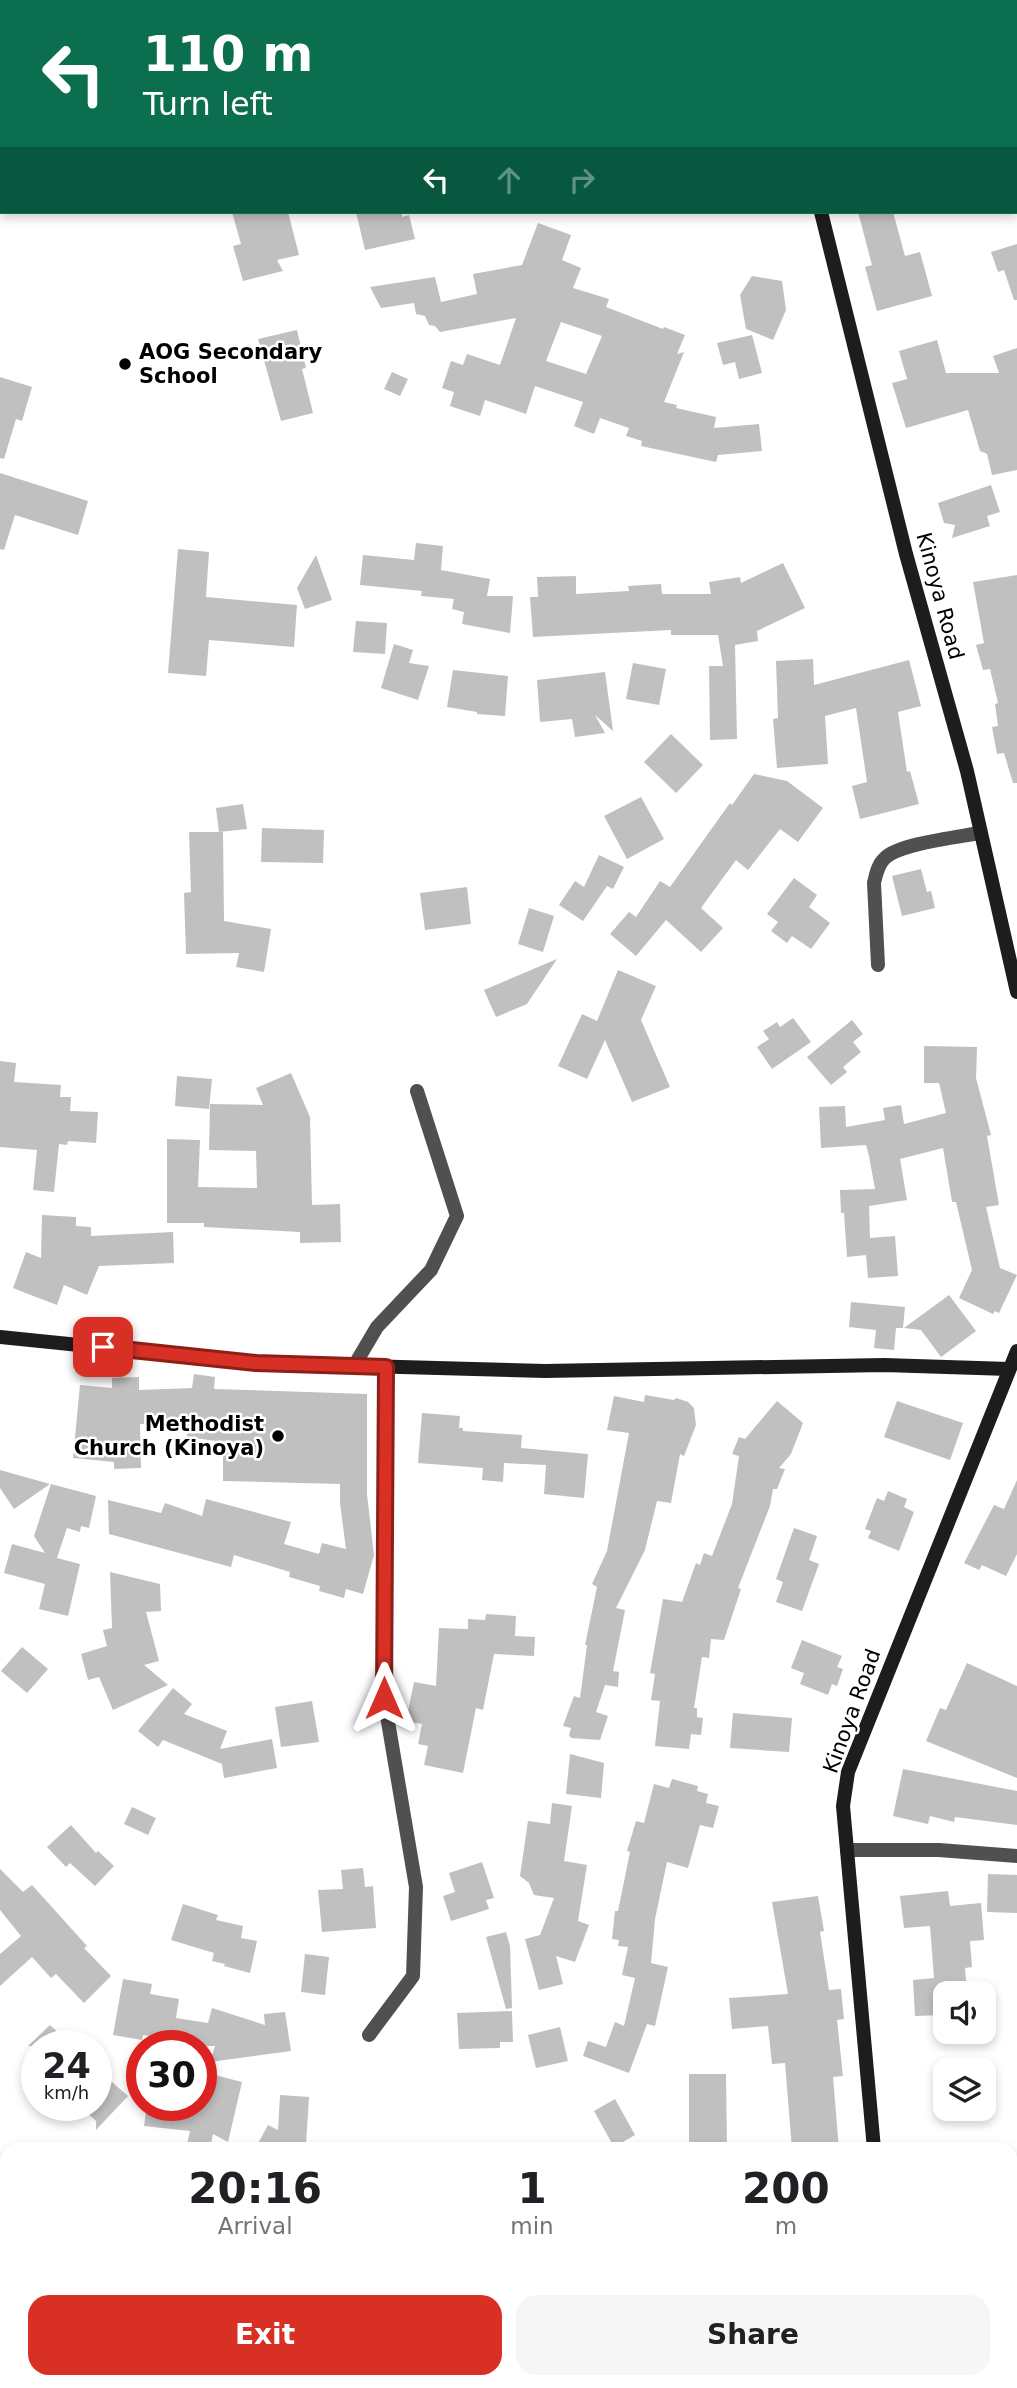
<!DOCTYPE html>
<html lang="en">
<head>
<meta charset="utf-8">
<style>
  body { margin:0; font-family:"DejaVu Sans",sans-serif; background:#f6f6f6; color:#202124; height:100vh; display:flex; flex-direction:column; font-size:26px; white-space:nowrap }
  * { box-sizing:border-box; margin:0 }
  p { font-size:23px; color:#757577 }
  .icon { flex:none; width:38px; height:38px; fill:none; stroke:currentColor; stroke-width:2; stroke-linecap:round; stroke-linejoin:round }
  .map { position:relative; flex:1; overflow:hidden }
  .panel { position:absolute; left:0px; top:2142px; width:1018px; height:247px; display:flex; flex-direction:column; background:#fff; border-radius:21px 21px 0 0; box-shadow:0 4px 10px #0003 }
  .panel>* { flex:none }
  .top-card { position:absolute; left:0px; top:0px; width:1018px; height:214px; box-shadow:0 4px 10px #0003; background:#0b6e4f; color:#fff; overflow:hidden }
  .controls { position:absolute; left:933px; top:1981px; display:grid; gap:14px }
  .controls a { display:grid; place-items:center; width:63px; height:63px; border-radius:14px; background:#fff; box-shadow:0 4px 10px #0003; font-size:35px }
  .speed { position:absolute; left:21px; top:2030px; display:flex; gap:14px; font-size:35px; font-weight:700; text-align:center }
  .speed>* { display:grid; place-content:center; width:91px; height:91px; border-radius:50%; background:#fff; box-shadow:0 4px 10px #0003; line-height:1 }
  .speed small { font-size:18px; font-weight:400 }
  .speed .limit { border:10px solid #d22; background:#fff; color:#111 }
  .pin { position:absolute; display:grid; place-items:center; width:60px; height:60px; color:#fff; margin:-30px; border-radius:14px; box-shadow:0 4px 10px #0006 }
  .me { position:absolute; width:77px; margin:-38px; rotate:0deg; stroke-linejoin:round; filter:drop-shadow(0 0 5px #0008) }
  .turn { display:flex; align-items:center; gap:24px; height:147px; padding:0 28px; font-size:32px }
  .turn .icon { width:91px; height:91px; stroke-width:2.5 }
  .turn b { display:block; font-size:49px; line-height:60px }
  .lanes { display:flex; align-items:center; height:66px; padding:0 28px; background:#0003; justify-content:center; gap:35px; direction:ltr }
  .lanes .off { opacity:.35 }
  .eta { display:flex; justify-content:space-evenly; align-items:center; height:119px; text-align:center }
  .eta b { font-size:42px; font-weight:600; line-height:49px }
  .button { display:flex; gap:14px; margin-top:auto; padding:14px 28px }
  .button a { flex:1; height:80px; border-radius:21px; background:#d93025; color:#fff; font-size:28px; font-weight:600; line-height:80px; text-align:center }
  .button a+a { background:#f6f6f6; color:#202124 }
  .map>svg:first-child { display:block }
  .building { fill:#c0c0c0; fill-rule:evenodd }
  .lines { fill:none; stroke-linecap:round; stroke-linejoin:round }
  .street { stroke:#505050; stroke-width:14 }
  .secondary { stroke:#1d1d1d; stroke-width:14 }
  .route-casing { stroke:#8d1f18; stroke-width:18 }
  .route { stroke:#d93025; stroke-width:12 }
  .poi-dot { fill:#000; stroke:#fff; stroke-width:2.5 }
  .labels { text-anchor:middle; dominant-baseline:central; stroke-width:5; stroke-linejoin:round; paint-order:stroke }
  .poi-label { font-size:21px; font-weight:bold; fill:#000; stroke:#fff; text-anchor:start }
  .street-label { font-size:21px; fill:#000; stroke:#fff }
</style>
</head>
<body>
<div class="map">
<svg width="1017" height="2388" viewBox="0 0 1017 2388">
  <rect width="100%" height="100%" fill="#fff"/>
  <g class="building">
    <path d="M232,212H288L299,255L277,260L283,271L243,281L233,246L241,244Z"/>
    <path d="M356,212H402V217L409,215L415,239L365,250Z"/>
    <path d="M858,212H893L905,256L920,252L932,296L877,311L865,267L872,265Z"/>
    <path d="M538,223L571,235L562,260L581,268L573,288L609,299L606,307L663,329L664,327L685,335L677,354L684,352L664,402L677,405L676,408L716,417L714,428L759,424L762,451L718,455L716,462L641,446L642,441L626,436L629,428L600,418L594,434L574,426L583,402L535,386L526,414L485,400L480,416L450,406L454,392L442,388L451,361L463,365L467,354L500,365L516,318L440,332L435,326L429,325L425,316L416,314L414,303L381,308L370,287L435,277L441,302L477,294L473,274L522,265ZM561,322L602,336L586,374L546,361Z"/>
    <path d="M1017,244V300H1014L1004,270L998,272L991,252Z"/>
    <path d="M752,276L782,281L786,310L773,340L746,329L740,295Z"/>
    <path d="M297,330L306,368L302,369L313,413L281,421L258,339Z"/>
    <path d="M752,335L762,373L739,379L735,362L723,365L717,343Z"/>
    <path d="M937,340L946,373H999L993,356L1017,348V470L992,475L987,454L980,451L968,410L906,428L892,383L907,379L899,351Z"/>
    <path d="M392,372L408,379L400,396L384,389Z"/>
    <path d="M0,377L32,387L22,421L16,419L4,459L0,458Z"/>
    <path d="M0,473L88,501L78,535L15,515L4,550L0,549Z"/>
    <path d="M991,485L1000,512L987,516L990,526L952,538L955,525L944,523L938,503Z"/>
    <path d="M416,543L443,546L441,570L490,579L487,596H513L510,633L462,624L464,612L452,609L454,599L421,596L422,591L360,585L363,555L414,560Z"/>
    <path d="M178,549L209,552L206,597L297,605L294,647L209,640L206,676L168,673Z"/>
    <path d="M316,555L332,600L305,609L297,588Z"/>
    <path d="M783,563L805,608L757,631L758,641L735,645L737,739L710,740L709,666H723L718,635H671V630L533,637L530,597H538L537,577L576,576V594L629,591L628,586L661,584L662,594H711L709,582L740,577L741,583Z"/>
    <path d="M1017,575V783H1013L1004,753L997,754L992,727L998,726L995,704L998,703L990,669L983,670L976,645L984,643L973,582Z"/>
    <path d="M356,621L387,623L385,654L353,652Z"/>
    <path d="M394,644L413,650L409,663L429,666L418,700L381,688Z"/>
    <path d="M813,659L814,685L909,660L921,706L898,712L907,772L910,771L919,804L860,819L852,786L867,782L856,708L825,716L828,764L777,768L773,719L778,718L776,661Z"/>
    <path d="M633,663L666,669L659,705L626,699Z"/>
    <path d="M453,670L508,676L505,716L477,714V712L447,707Z"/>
    <path d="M605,672L613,731L595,715L605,733L575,737L572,719L540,722L537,680Z"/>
    <path d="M671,734L703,765L676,793L644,762Z"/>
    <path d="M754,774L787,781L823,808L798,842L780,829L748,870L736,860L701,908L723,928L701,952L666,920L636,956L610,934L629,912L636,917L660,881L670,887L730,803L732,805Z"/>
    <path d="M641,797L664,839L627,859L604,816Z"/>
    <path d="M243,804L247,829L219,832L216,808Z"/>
    <path d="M262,828L324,830L323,863L261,862Z"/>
    <path d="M189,832H223L224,921L271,929L264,972L236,967L239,953L186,954L184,893L191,892Z"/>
    <path d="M599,855L624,867L613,889L607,886L583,921L559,905L575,881L584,887Z"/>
    <path d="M921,869L927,892L931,891L935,908L902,916L892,876Z"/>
    <path d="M794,878L817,895L809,907L830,923L811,949L792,936L787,943L771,931L778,922L767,914Z"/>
    <path d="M467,887L471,924L425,930L420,893Z"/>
    <path d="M529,908L554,916L543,952L518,944Z"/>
    <path d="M557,959L527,1004L496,1017L484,990Z"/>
    <path d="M618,970L656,986L641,1020L670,1087L632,1102L605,1040L587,1079L558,1066L582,1014L597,1021Z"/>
    <path d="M793,1018L811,1042L772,1069L757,1047L769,1039L763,1031L777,1022L780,1027Z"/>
    <path d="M852,1020L863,1034L853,1042L861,1052L843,1067L847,1072L831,1085L807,1057Z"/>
    <path d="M924,1046L977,1047L976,1078L991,1135L987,1136L999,1205L986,1207L1000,1268L1017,1275L999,1313L995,1311L993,1314L959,1298L972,1270L956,1202H952L943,1148L900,1159L907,1200L869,1206L870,1238L895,1236L898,1276L868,1278L866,1255L847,1257L844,1213H841L840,1190L875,1189L869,1156L866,1145L821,1148L819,1107L845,1106L846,1127L885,1120L883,1108L901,1105L904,1124L946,1113L939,1083H924Z"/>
    <path d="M0,1061L16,1063L14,1082L61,1085L60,1097H71L70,1111L98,1112L96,1143L68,1141L67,1145L59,1144L54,1192L33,1190L37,1150L0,1147Z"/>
    <path d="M291,1073L310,1117L312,1205L340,1204L341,1242L300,1243V1232L204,1227V1223H167V1139L200,1140L198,1187L257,1188L256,1151L209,1150L210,1104L263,1105L256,1088Z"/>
    <path d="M177,1076L212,1079L209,1109L175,1106Z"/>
    <path d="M42,1215L76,1217V1226L91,1227V1236L173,1232L174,1263L99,1266L87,1295L64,1285L57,1305L28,1294L13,1288L26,1252L41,1258Z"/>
    <path d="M949,1295L976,1331L941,1357L921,1330L904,1328Z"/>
    <path d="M851,1302L905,1307L903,1328H896L894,1350L874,1348L876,1330L849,1327Z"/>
    <path d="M194,1374L215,1377L214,1389L367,1394V1494L374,1555L363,1594L346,1589L344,1598L319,1591L320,1586L289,1577L290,1572L234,1555L231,1567L109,1534L108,1500L161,1513L165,1503L202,1516L206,1499L291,1522L284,1544L319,1554L322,1543L346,1549L340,1503V1484L223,1481V1442L187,1437L188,1422L140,1424L141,1468L114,1469V1462L73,1458L80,1385L112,1388V1378L139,1377V1390L192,1388Z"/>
    <path d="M645,1395L674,1400L676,1398L688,1402L694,1408L696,1425L684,1456L680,1454L671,1503L657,1501L645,1550L616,1608L625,1610L613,1671L619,1672L618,1687L605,1685L596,1712L608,1716L600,1740L571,1738L569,1735L571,1728L563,1726L574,1696L580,1698L587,1645H585L597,1587L592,1584L607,1551L629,1433L607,1430L614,1396L644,1402Z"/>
    <path d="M777,1401L803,1423L791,1454L779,1468L785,1469L777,1489H773L770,1506L738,1588L741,1589L724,1640L711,1639L709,1658L702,1657L694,1708H697V1717L703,1718L701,1735L691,1734L689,1749L655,1746L660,1701L651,1700L655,1674L650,1673L663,1599L682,1602L696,1563L700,1565L704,1553L712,1556L732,1504L739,1456L732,1454L739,1437L745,1439Z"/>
    <path d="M897,1401L963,1423L950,1460L884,1437Z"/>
    <path d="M422,1413L460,1416L459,1428H463V1431L522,1435L521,1448L588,1454L584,1498L544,1494L546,1465L504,1463L503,1482L482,1480L483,1468L418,1463Z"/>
    <path d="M0,1470L50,1484L14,1509L0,1488Z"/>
    <path d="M1017,1480V1554L1006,1576L982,1565L979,1570L964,1563L994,1505L1004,1509Z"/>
    <path d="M51,1484L96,1496L89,1528L81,1526L80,1532L67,1528L57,1558L80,1564L68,1616L39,1609L45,1584L4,1573L12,1544L45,1553L34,1536Z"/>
    <path d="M888,1491L907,1499L904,1507L914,1512L899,1551L868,1538L871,1531L865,1529L877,1498L884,1501Z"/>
    <path d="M794,1528L817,1536L809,1560L819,1564L802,1611L776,1602L783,1582L776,1579Z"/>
    <path d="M110,1572L160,1584L161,1611L146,1612L159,1661L144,1665L168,1685L113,1710L99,1677L88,1680L81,1654L107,1646L103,1630L112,1628Z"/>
    <path d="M486,1614L516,1616L515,1636L535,1637L534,1656L494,1654L483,1710L476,1708L463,1773L424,1765L428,1746L418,1744L422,1724L406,1721L414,1682L436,1686L439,1628L468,1629V1619L485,1620Z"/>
    <path d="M802,1640L842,1656L837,1667L843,1669L837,1686L832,1684L828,1695L800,1684L804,1673L791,1668Z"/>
    <path d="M22,1647L48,1669L27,1693L1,1671Z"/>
    <path d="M967,1663L1017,1686V1778L926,1741L940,1708L946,1710Z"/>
    <path d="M173,1688L192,1704L184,1714L227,1731L220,1749L272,1739L277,1768L224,1778L222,1764L163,1740L158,1747L138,1731Z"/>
    <path d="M312,1701L319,1742L281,1747L275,1707Z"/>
    <path d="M733,1713L792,1718L789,1752L730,1748Z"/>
    <path d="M570,1754L604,1763L601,1798L566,1794Z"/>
    <path d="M903,1769L1017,1791V1825L955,1817L954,1822L930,1816L928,1824L893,1816Z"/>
    <path d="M672,1779L698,1786L697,1791L708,1794L706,1803L719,1806L713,1828L700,1825L688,1868L667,1862L655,1919L651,1963L668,1967L655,2026L647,2024L629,2073L583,2056L588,2041L606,2047L615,2022L624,2026L635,1978L622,1975L628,1947L618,1946L619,1940L612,1939L615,1911H618L630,1852L627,1851L636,1821L644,1823L654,1784L669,1788Z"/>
    <path d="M552,1803L572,1806L564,1861L587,1865L578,1921L589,1925L575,1962L556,1956L563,1984L539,1990L525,1939L540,1935L554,1898L534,1895L529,1883L520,1876L528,1821L550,1824Z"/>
    <path d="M132,1807L156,1818L148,1835L124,1824Z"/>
    <path d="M71,1825L96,1853L98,1851L114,1866L95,1886L70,1863L66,1867L47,1847Z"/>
    <path d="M482,1862L494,1898L486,1900L489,1909L451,1921L443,1896L455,1892L449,1873Z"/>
    <path d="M363,1868L365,1887L373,1886L376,1928L322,1932L318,1890L343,1889L341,1870Z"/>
    <path d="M0,1869L23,1892L32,1885L87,1946L84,1948L111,1976L84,2003L56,1974L51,1978L32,1957L0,1986V1954L21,1936L0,1910Z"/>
    <path d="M988,1874L1017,1875V1913L987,1912Z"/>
    <path d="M948,1891L950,1906L981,1903L984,1940L970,1941L972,1967L965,1968L967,1993H945L943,2015L915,2016L913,1980L934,1978L930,1926L904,1928L900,1896Z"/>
    <path d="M818,1896L824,1931L820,1932L829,1990L841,1989L844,2019L837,2020L843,2076L833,2077L839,2149H792L785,2063L772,2064L768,2026L732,2029L729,1998L788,1994L772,1902Z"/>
    <path d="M183,1904L218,1915L216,1920L243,1926L241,1938L257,1941L250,1973L224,1966L225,1964L212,1961L214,1953L171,1940Z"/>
    <path d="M506,1932L510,1946L512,2008L506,2009L486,1937Z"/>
    <path d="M305,1954L329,1957L325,1995L301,1992Z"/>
    <path d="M123,1979L152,1984L150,1994L179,1999L176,2018L208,2023L212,2008L265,2025L264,2014L285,2012L291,2051L210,2062L215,2046H173L174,2040L143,2035L142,2040L113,2035Z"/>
    <path d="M512,2011L513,2042H500V2048L459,2049L457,2013Z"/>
    <path d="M50,2025L73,2046H28Z"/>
    <path d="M560,2027L568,2061L536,2068L528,2035Z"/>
    <path d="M96,2068L128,2096L96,2130V2121L79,2105H96Z"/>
    <path d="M207,2073L242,2082L228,2142L213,2134L210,2149H186L190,2131L144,2126L147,2105H201V2092Z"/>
    <path d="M689,2074H726L727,2149H689Z"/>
    <path d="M280,2095L309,2097L306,2145L313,2149H255L268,2125L278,2130Z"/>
    <path d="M615,2099L635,2135L614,2147L594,2111Z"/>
  </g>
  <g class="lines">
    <g class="street">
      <path d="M868,2L872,0"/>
      <path d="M878,965L874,883C876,874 878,864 885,858C898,844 958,837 979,833"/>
      <path d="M354,1366L377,1327L431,1270L457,1216L417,1091"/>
      <path d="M847,1850H939L1017,1856"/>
      <path d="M369,2035L413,1976L416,1887L384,1698L386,1367"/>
      <path d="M808,2388L890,2382"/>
    </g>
    <g class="secondary">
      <path d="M541,0L542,2"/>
      <path d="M821,212L906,554L967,771L1017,992"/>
      <path d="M0,1337L256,1363L545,1371L884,1365L1009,1369"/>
      <path d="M874,2149L843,1806L848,1772L1017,1351"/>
      <path d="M894,2382L895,2388"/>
    </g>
  </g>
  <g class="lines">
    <g class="route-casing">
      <path id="route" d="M103,1347L256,1363L386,1367L384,1698"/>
    </g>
    <use href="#route" class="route"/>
  </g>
  <g class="poi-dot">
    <circle cx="125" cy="364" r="7"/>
    <circle cx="278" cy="1436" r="7"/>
  </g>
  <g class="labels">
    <g class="poi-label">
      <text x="139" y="352">AOG Secondary<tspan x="139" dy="24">School</tspan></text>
      <text x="264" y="1424" text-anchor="end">Methodist<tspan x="264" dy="24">Church (Kinoya)</tspan></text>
    </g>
    <g class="street-label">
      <text transform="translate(940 596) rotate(75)">Kinoya Road</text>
      <text transform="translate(852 1711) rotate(-70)">Kinoya Road</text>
    </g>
  </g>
</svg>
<div class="controls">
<a><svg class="icon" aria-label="sound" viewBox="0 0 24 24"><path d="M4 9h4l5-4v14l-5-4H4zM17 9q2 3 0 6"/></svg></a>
<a><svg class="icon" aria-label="layers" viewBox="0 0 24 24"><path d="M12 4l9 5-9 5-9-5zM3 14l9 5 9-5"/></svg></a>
</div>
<div class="speed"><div>24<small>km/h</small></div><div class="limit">30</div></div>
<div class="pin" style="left:103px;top:1347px;background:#d93025"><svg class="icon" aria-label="arrive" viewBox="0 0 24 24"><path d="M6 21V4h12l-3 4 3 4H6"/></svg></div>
<svg class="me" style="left:384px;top:1698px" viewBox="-20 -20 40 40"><path d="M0-17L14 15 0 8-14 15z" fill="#d93025" stroke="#fff" stroke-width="4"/></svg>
<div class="top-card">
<div class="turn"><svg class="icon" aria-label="left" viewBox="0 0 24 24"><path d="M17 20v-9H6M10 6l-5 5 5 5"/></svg><div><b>110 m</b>Turn left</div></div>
<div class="lanes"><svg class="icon" aria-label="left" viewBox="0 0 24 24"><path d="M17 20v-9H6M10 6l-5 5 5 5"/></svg><svg class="icon off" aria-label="ahead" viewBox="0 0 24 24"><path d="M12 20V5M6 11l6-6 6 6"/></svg><svg class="icon off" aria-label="right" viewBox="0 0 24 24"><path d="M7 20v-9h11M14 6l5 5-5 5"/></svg></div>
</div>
<section class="panel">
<div class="eta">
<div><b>20:16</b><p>Arrival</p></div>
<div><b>1</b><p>min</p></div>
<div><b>200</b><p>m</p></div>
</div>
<div class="button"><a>Exit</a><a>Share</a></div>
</section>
</div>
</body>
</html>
